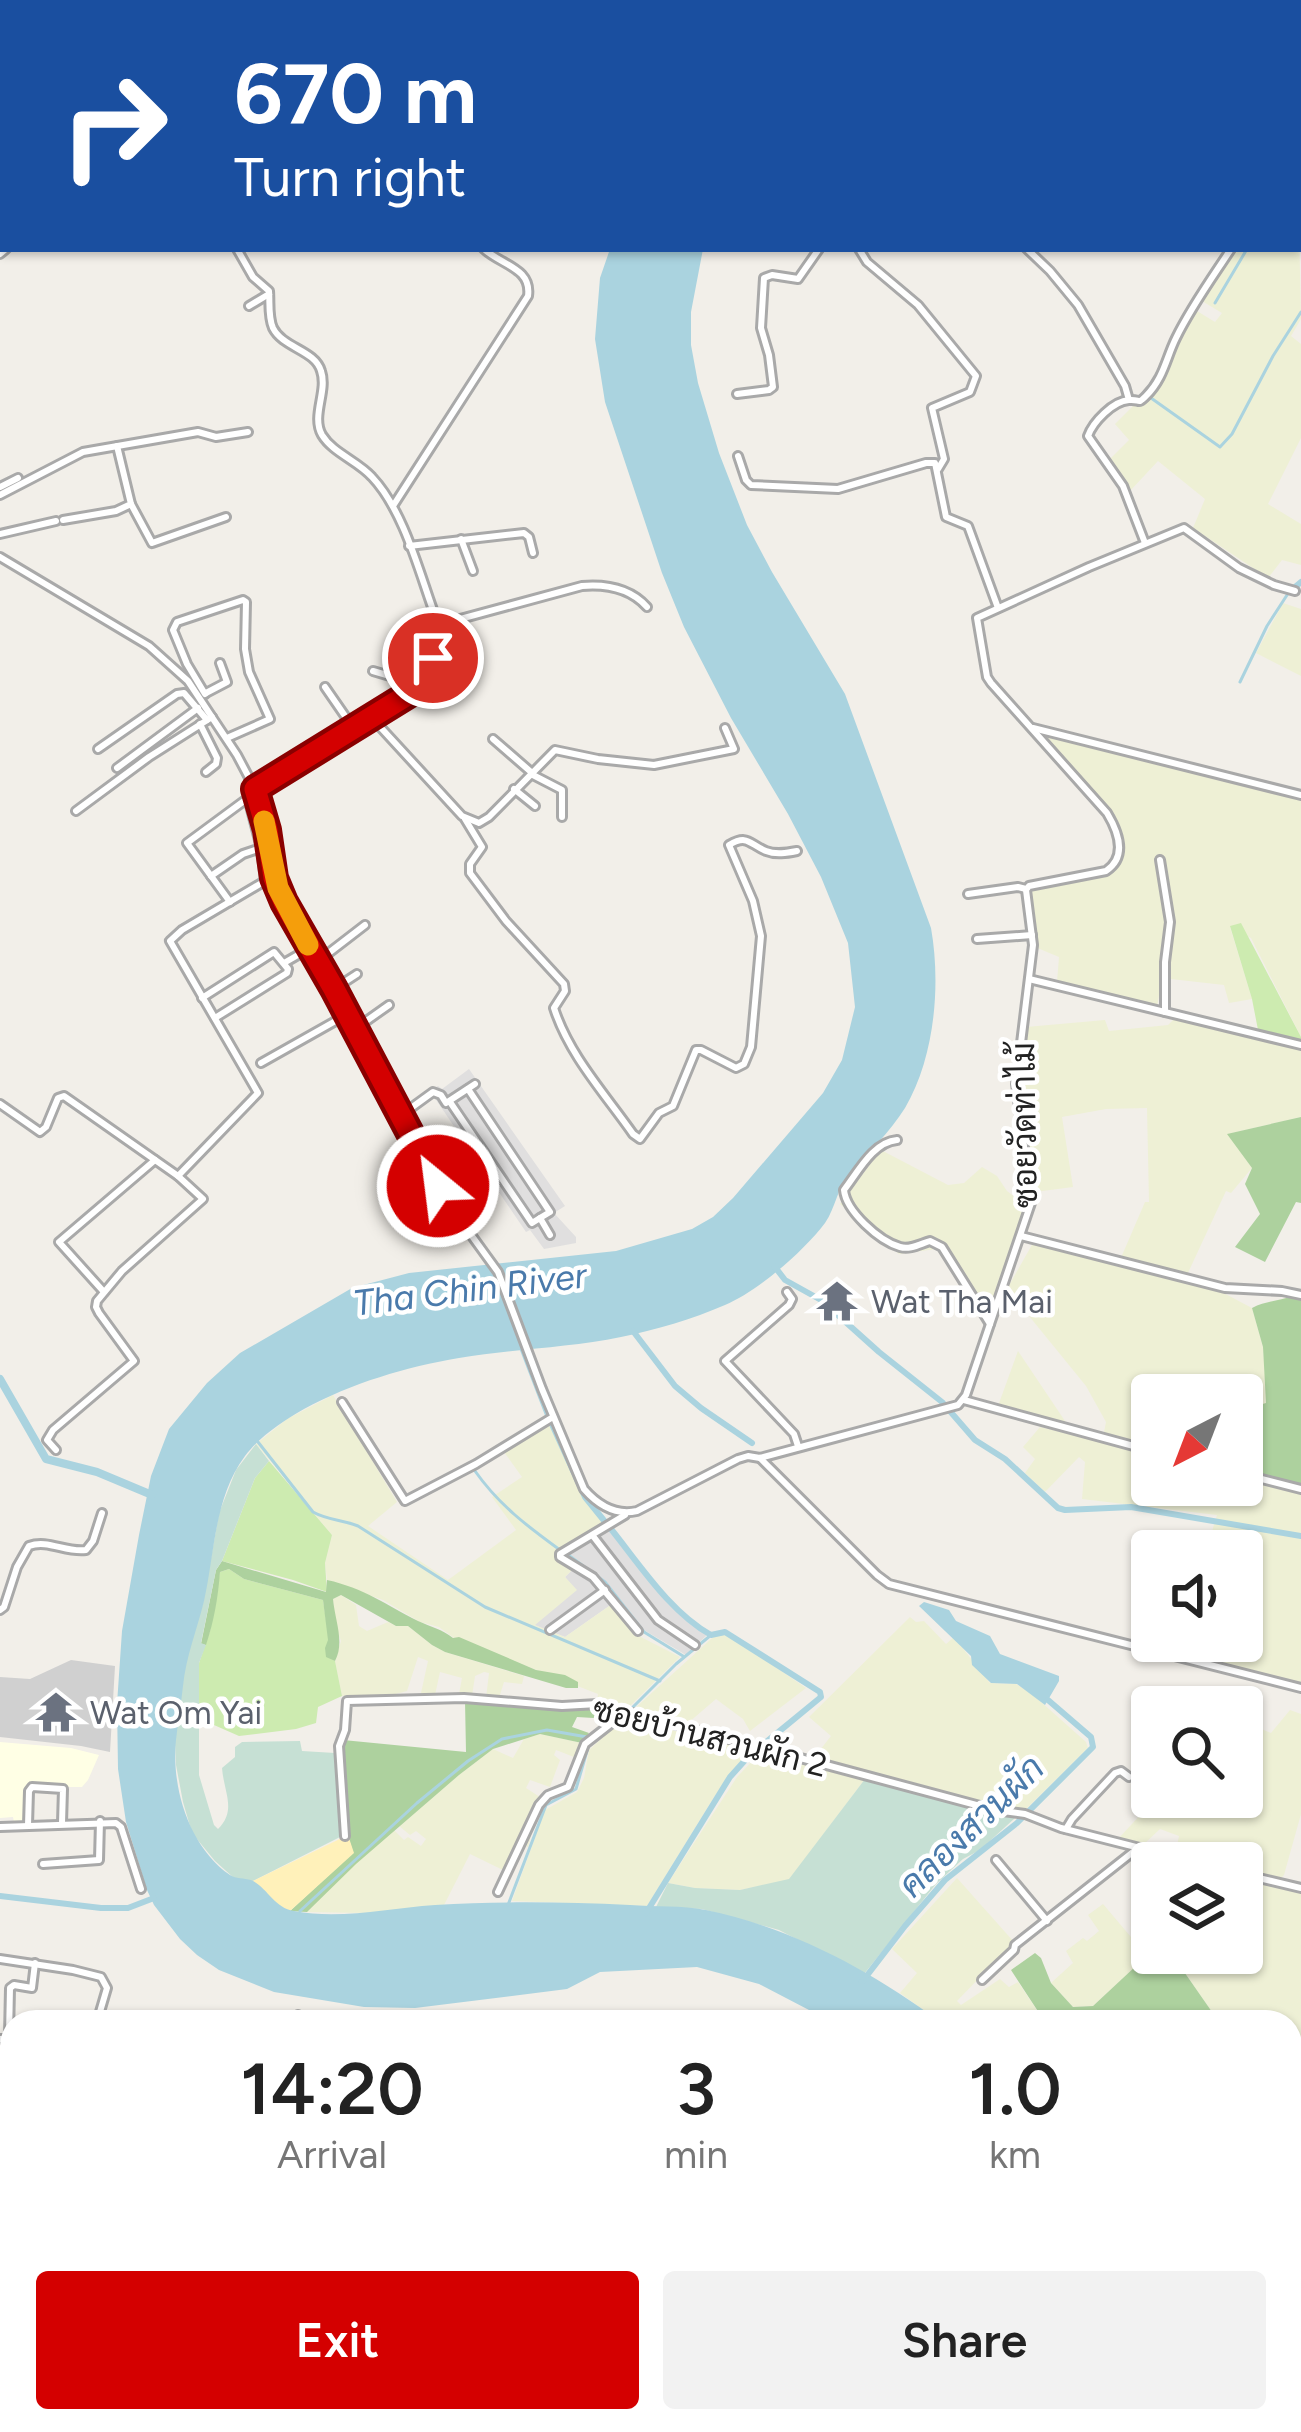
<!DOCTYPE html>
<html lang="en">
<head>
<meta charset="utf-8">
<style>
  body { margin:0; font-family:Figtree,Sarabun,sans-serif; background:#f2f2f2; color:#222; height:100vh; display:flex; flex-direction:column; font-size:45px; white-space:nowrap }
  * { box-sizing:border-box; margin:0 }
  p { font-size:39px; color:#767676 }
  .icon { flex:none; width:66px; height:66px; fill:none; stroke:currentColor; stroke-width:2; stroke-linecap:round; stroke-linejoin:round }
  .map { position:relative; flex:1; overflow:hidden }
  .side { position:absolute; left:0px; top:2010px; width:1302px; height:423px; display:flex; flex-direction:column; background:#fff; border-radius:36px 36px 0 0; box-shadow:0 3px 9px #0004 }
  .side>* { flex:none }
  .hud { position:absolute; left:0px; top:0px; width:1302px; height:252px; box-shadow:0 3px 9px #0004; background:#1a4fa0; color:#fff; overflow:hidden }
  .needle { width:78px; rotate:222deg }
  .tools { position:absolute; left:1131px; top:1374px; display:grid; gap:24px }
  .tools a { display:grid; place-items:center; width:132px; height:132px; border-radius:12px; background:#fff; box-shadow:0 3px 9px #0004; font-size:60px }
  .pin { position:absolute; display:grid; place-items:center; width:102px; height:102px; color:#fff; margin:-51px; border:6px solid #fff; border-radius:50%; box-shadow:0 3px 12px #0007 }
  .me { position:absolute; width:132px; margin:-66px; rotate:331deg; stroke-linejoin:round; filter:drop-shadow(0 0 9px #0008) }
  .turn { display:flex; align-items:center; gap:42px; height:252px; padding:0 36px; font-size:54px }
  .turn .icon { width:156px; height:156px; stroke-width:2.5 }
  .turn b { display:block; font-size:84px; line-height:102px }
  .eta { display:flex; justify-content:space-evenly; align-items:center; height:204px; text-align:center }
  .eta b { font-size:72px; font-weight:600; line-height:84px }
  .button { display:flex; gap:24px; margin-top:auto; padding:24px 36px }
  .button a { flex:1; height:138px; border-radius:12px; background:#d40000; color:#fff; font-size:48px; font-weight:600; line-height:138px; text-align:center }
  .button a+a { background:#f2f2f2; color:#222 }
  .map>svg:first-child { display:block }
  .residential { fill:#e0dfdf }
  .education { fill:#ffffe5 }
  .religious { fill:#d0d0d0 }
  .farmland { fill:#eef0d5 }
  .grass { fill:#cdebb0 }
  .forest { fill:#add19e }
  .wetland { fill:#c6e0d4 }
  .sand { fill:#fff1ba }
  .water { fill:#aad3df }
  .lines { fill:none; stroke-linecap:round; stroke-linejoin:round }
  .stream { stroke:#aad3df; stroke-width:3 }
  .canal { stroke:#aad3df; stroke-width:6 }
  .river { stroke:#aad3df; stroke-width:8 }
  .minor-casing { stroke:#a9a9a9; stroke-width:12 }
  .minor { stroke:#fff; stroke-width:6 }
  .route-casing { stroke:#8a0000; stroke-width:30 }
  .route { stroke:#d40000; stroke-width:21 }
  .slow { stroke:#f59e0b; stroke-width:21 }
  .labels { text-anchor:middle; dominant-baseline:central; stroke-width:9; stroke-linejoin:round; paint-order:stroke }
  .street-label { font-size:33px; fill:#222; stroke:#fff }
  .worship-label { font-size:33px; fill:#5b616d; stroke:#fff; text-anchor:start }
  .water-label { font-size:36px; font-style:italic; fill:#4a7aab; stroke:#fff }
</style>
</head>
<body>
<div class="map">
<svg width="1301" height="2432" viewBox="0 0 1301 2432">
  <rect width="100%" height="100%" fill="#f2efe9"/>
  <g class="residential">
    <path d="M469,1069L565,1206L554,1213L576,1237V1243L544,1249L530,1230L526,1232L430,1091L438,1086L442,1089Z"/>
    <path d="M609,1528L677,1610L707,1635L686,1655L644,1630L599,1576L567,1552Z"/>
    <path d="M574,1568L591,1579L612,1604L565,1637L534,1625L576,1590L565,1577Z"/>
  </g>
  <path class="education" d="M0,1742L71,1748L99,1755L88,1780L82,1787H27L24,1822H14L13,1817L0,1818Z"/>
  <path class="religious" d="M71,1660L115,1666L110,1752L81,1746L0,1737V1677L30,1679Z"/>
  <g class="farmland">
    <path d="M1299,225L1301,319L1291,336L1301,344V438L1268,504L1301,524V565L1282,560L1268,578L1193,528L1205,499L1158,461L1130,491L1108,461L1129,440L1115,424L1143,396L1197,311L1215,322L1222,313L1202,301L1235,249H1299Z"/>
    <path d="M1283,603L1301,609V676L1256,653Z"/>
    <path d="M1046,731L1301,799V1037L1251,938L1230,927L1252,999L1229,1003L1224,985L1162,978L1157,1007L1057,982L1059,957L1035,947L1029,889L1103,877L1121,860L1124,853L1113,817L1043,737V733Z"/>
    <path d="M1175,1018L1301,1047V1117L1228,1134L1252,1168L1231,1193L1226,1191L1187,1275L1120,1260L1145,1202H1149L1147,1108L1106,1109L1062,1117L1073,1187L1035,1192L1023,1116L1021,1077L1026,1027L1105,1020L1109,1031L1168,1025Z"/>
    <path d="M881,1150L948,1185L964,1183L982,1167L997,1176L1007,1191L1025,1205L989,1313L974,1310L944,1256L936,1249L899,1254L840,1204Z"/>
    <path d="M1033,1243L1216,1289L1252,1308L1263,1347L1267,1404L1242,1410V1395H1152V1485H1242V1471L1301,1486V1686L1173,1653L1178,1641H1242V1551H1206L1217,1515L1082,1499L1085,1462L1079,1457L1045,1492L1025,1473L1035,1459L1023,1447L1040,1427L1102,1442L1106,1422L1086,1386L1007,1289Z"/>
    <path d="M1018,1351L1067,1424L1045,1421L998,1406Z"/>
    <path d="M333,1395L397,1502L368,1526L448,1580L516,1530L492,1497L522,1477L504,1452L549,1423L585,1500L605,1526L559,1552L574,1568L565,1577L577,1590L535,1625L565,1637L612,1604L635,1634L680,1657L628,1708L597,1700L598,1694L454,1638L439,1627L420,1622L383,1600L327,1580L325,1563L332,1535L256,1444L287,1419Z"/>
    <path d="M341,1595L356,1605L359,1626L367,1631L388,1622L396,1626H408L432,1645L445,1652L524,1676L522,1684L504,1682L499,1698H486L489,1673L484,1672L475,1676L472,1696L459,1694L462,1678L440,1672L435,1695L421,1693L428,1661L418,1657L407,1691L392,1695L342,1696L335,1661L341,1641L335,1623L333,1599Z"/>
    <path d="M910,1617L916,1622L924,1621L946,1644L954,1637L990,1683L1016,1684L1031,1693L1086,1742L1088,1748L1025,1810L1005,1809L813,1759L831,1736L809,1717Z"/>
    <path d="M723,1631L806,1688L750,1731L743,1719L716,1699L688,1723L745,1740L749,1750L714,1797L647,1906L512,1901L545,1810L577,1792L584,1778L589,1750L711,1639Z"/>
    <path d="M1290,1710L1301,1714V1814L1284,1875L1279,1880L1242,1871V1863H1209L1175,1855L1179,1836L1160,1829L1143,1845L1118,1839L1157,1797H1242V1732L1247,1723L1271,1733Z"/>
    <path d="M540,1734L582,1743L574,1757L556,1750L554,1755L560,1760L550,1787L530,1780L526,1788L546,1801L533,1828L528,1847L518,1844L505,1871L470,1854L444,1905L366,1913L307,1912L355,1864L394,1830L404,1840L408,1837L421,1846L426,1839L416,1831L410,1835L399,1826L459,1775L493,1749L513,1758L524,1739Z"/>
    <path d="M759,1754L865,1779L789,1880L740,1890L695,1888L668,1883L737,1777Z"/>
    <path d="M957,1878L1014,1942L957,2001L961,2005L1000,1979L1009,1987L1018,1982L1045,2022H1014L1012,2020L1008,2022H940L900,1993L917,1973L892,1949Z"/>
    <path d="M1242,1878L1301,1892V2118L1294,2121L1290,2120V2022H1219L1171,1953H1242Z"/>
    <path d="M1103,1904L1147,1956L1093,2006L1073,2007L1051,1983L1073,1963L1066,1951L1083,1938L1087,1941L1099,1931L1088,1915Z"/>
  </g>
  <g class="grass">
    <path d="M1241,923L1301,1037V1043L1259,1035L1252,999L1230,926Z"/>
    <path d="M269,1461L332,1535L325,1563L327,1592L293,1580L222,1561L255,1478Z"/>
    <path d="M229,1569L244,1579L323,1600L329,1640L326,1656L335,1661L342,1696L318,1707L316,1723L296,1729L239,1736L198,1718L199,1663L210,1631L220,1572Z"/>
  </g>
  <g class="forest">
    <path d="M1301,1117V1203L1296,1202L1265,1262L1235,1247L1260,1214L1245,1184L1252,1168L1227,1134Z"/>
    <path d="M1293,1296L1301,1297V1486L1242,1471V1410L1266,1403L1263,1347L1252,1308C1266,1301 1279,1301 1293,1296Z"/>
    <path d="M222,1561L326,1592L327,1580C364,1588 386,1605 418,1621C431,1627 442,1629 453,1638L459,1637L536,1670L565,1675L578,1682V1688H566L445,1652L432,1645L408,1626H396L341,1595L333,1599C335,1621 345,1642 335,1661L326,1657L325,1648L328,1640L323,1600L244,1579L229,1569L220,1572C218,1598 214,1621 206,1645L201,1644L216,1570Z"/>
    <path d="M465,1701L563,1709L589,1706L616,1712L610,1719L577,1717L572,1727L589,1733L582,1743L540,1734L493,1749L459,1775L356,1864L307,1912L290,1911L353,1853L348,1836H342L335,1753L343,1740L466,1752Z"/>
    <path d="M1152,1951L1171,1953L1219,2022H1045L1011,1970L1035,1953L1041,1958L1051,1983L1073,2007L1093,2006Z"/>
  </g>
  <g class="wetland">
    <path d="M256,1444L269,1461L255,1478L222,1561L216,1570L201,1643L206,1645L199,1663V1775L214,1825L218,1829C237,1810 224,1793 222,1768L235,1757V1747L242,1742L300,1741L302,1751L335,1753L342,1836L253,1881L235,1879L215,1861L192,1833L183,1802L176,1765L175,1742L186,1656L203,1603L219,1513L236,1470Z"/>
    <path d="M865,1779L994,1815L1015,1818L980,1850L963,1859L936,1884L864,1974L779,1930L702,1909L656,1907L668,1883L695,1888L740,1890L789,1879Z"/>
  </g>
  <path class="sand" d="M348,1835L354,1853L290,1911L278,1905L253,1881Z"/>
  <g class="water">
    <path d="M797,0H1301V59L1299,3H789Z"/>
    <path d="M610,249H703L691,312V345L698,383L719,453L747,525L772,572L845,694L931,928C941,984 935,1057 905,1108C890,1132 868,1153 849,1175C837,1188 836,1207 825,1223C804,1251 758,1291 725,1305C693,1319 655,1330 621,1337C567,1348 512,1349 459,1358C406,1367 352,1383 304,1409C283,1421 259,1437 245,1456C214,1498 215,1552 204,1601C197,1630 186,1656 183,1686C181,1704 178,1722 176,1740C171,1787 189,1847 230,1875C236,1879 244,1878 251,1880C267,1887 274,1908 294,1911C341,1920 388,1908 435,1905C500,1901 565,1902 630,1905C655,1907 682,1905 706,1910C790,1927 872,1971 940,2022H832L759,1984L697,1967L600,1972L567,1989L415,2008L364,2007L274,1992L219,1970L197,1955L180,1939L154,1905L147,1890L126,1822L118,1769L117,1704L122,1631L139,1535L151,1476L169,1429L207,1383L240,1353L352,1288L409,1273L616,1251L692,1229L713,1217L733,1198L823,1093L842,1060L855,1007L848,943L821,877L788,814L731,718L684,627L662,573L605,402L595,339L600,278Z"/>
    <path d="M924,1602L949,1610L956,1621L990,1636L1000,1654L1059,1676V1681L1045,1705L1017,1684L991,1683L972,1665L971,1656L919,1606Z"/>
  </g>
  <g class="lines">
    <g class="stream">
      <path d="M1299,223L1301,224"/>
      <path d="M1215,303L1247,249"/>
      <path d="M1151,398L1220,447L1232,434L1273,356L1301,312"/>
      <path d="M1240,682L1267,626L1289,592"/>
      <path d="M258,1442L313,1512C327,1520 343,1520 358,1526L485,1607L660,1681"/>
      <path d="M475,1471C499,1505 527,1526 560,1550"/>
      <path d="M567,1554L605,1582L644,1632L683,1656"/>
      <path d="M629,1711L676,1664L711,1635"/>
      <path d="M508,1905L546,1805L576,1789L589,1744"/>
      <path d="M300,1911L417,1803L468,1761L502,1739L547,1730L587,1737"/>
      <path d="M1209,2022L1216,2019"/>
    </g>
    <g class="canal">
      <path d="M774,0L776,3"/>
      <path d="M1295,587L1301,582"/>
      <path d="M775,1267L785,1280L821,1300L879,1352L942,1402L975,1440L1005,1459L1058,1508L1065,1510L1131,1507L1301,1536"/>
      <path d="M633,1331L675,1386L701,1408L752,1443"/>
      <path d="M520,1342L548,1415"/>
      <path d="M551,1422L585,1497L606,1523"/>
      <path d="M611,1529C640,1565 670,1612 711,1635L725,1632L820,1692L821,1697L748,1757L730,1777L646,1913"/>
      <path d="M0,1896L101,1908H128L154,1898"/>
      <path d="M862,1982L905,1926L945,1880L1017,1823L1093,1747L1091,1737L1048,1700"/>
      <path d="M1290,2420L1301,2409"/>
    </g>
    <path class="river" d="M0,1379L46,1459L97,1472L152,1495"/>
    <g class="minor-casing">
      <g id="minor">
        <path d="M453,0L455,3"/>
        <path d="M587,0L589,3"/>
        <path d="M64,3L67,0"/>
        <path d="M715,3L719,0"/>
        <path d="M0,72L3,69"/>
        <path d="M0,107L3,109"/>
        <path d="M1299,168L1301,169"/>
        <path d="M237,249L253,277L269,291C270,303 268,317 273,328C283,348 315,350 321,371C328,391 311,416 322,435C333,453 358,461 372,477C405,512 420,576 437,621L440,639L438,649L409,694L255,789"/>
        <path d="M859,249L867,262L918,305L976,376L970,392L932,408L944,459L938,469"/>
        <path d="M1027,249L1050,271L1078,305L1125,386L1129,400"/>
        <path d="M0,254L6,249"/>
        <path d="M249,306L269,294"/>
        <path d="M737,394L769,390L773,387L769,355L761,328L764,278L772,275L798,279L819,249"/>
        <path d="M738,456L746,480L751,485L838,489L926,463H935L946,517L968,526L998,608"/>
        <path d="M0,487L18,478"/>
        <path d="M0,495L83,452L198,432L216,437L248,432"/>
        <path d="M131,504L152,543L226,517"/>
        <path d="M393,506L528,296C532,268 501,265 484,249"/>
        <path d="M63,520L116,511L131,504L117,446"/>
        <path d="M0,534L56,521"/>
        <path d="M461,539L473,571"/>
        <path d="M1145,543L1123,486L1088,436C1093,422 1113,401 1129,400C1141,399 1137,405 1146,396C1164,378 1166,358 1176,338C1191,307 1212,278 1231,249"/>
        <path d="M409,546L524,533L529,537L533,553"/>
        <path d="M0,557L149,646L188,681L237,755L255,789L267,830L275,878L284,902L348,1014L422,1158L448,1203L498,1272L542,1389L584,1489C598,1505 615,1516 637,1511L738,1459L748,1456L760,1458L958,1405L966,1395L1031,1203L1016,1084L1033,945L1026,890L1029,886L1106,871C1127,857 1119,833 1107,813L991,683L987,677L977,618L1089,567L1184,528L1239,568L1274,585L1295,591"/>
        <path d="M438,625L582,586C606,584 630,588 647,607"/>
        <path d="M433,658L447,667"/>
        <path d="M395,660L426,670"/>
        <path d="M373,671L417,684"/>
        <path d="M325,687L354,729"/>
        <path d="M206,693L227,682L220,663"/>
        <path d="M205,694L187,664L173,630L177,622L243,600L246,602L245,649L249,672L270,719L227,738"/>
        <path d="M372,718L462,816L479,823L489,817L555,750L598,759L654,765L734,749L725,728"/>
        <path d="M200,724L217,758L216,764L206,772"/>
        <path d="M1033,728L1301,795"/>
        <path d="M493,739L531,772"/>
        <path d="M98,749L177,694L184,693L207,720"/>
        <path d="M117,768L198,708"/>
        <path d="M531,774L562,790V817"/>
        <path d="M514,789L535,806"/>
        <path d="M76,811L149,757L212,717"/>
        <path d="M465,819L482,847L470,864V873L506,921L564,984L565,991L554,1008C569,1055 605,1094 633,1134L640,1139L659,1113L673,1106L696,1050H701L736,1068L744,1064L751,1047L761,936L753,901L729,845C748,834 749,844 766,851C776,855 787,853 797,851"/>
        <path d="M1160,860L1170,922L1165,962V1012"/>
        <path d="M211,876L243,854L261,848"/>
        <path d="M968,894L1018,887L1026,889"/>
        <path d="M230,902L187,843L248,798L261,848L265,881"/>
        <path d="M977,939L1032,935"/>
        <path d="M317,962L365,925"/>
        <path d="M284,963L310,948"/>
        <path d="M1029,979L1301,1045"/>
        <path d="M334,989L357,974"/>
        <path d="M202,998L274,952L288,969L287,973L215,1018"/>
        <path d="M355,1029L389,1005"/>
        <path d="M261,1063L348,1014"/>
        <path d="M468,1089L550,1212L540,1218"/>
        <path d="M450,1102L532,1223L540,1218L550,1235"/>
        <path d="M0,1104L40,1132L46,1127L58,1098L64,1096L178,1176L203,1199L122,1271L97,1301L96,1307L99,1313L134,1361L53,1430L47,1440L56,1450"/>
        <path d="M400,1116L433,1092L441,1095L446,1103L475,1084"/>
        <path d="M897,1140C873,1142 858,1172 844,1190C846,1211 879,1241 900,1247C910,1250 920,1244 930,1241L942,1247L990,1324"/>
        <path d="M178,1176L258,1093L170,941L182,930L265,881L275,878"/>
        <path d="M1021,1236L1225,1288L1282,1291L1301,1295"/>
        <path d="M104,1292L59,1242L155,1160"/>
        <path d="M787,1292L792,1299L789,1305L725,1361L794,1434L798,1446"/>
        <path d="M964,1400L1152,1451"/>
        <path d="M342,1402L405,1501L476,1464L553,1417"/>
        <path d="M760,1458L877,1575L889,1584L1301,1688"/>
        <path d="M1242,1474L1301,1489"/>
        <path d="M625,1515L560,1554V1557L593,1577L638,1631"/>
        <path d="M593,1536L658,1620L695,1645"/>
        <path d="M0,1610L4,1607L17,1567L29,1546C48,1539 66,1553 86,1550L93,1541L102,1513"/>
        <path d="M550,1630L605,1590"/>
        <path d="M28,1825L29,1791L32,1787L63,1789L62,1823"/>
        <path d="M0,1827L116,1823L121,1827L141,1889"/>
        <path d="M1066,1829L1072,1819L1115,1773L1121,1771L1129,1777"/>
        <path d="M345,1836L339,1746L345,1730L347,1701L464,1698L562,1706L598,1704L995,1810L1025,1814L1061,1828L1199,1863"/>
        <path d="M996,1860L1047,1921"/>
        <path d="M43,1864L99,1860L100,1821"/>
        <path d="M1242,1874L1301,1888"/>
        <path d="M498,1892L539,1805L548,1795L568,1787L585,1744L626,1712"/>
        <path d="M0,1959L73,1970L101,1977L107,1988L97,2022"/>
        <path d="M982,1980L1014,1950L1015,1945L1138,1848"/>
        <path d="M291,2022L298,2015"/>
        <path d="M442,2022V2020"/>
        <path d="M0,2039H5L9,2036L10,1988L14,1985L32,1988L35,1963"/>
        <path d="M1290,2141L1301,2143"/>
        <path d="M1290,2307L1301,2304"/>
        <path d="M0,2324L12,2321"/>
        <path d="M9,2359L12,2358"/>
        <path d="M0,2380L12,2408"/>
        <path d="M18,2421L23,2432"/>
        <path d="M195,2421L208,2432"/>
        <path d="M238,2421L251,2432"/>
        <path d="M528,2421L538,2432"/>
        <path d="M582,2421L586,2432"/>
        <path d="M29,2425L43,2421"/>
        <path d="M176,2432L190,2421"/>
        <path d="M265,2432L274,2421"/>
        <path d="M362,2432L370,2421"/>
        <path d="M550,2432L578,2421"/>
      </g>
    </g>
    <use href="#minor" class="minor"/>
  </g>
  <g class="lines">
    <g class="route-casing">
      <path id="route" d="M433,658L409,694L255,789L267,830L274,878L284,902L334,989L438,1186"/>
    </g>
    <use href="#route" class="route"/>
    <path class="slow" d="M264,821L278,888L308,945"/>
  </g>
  <defs>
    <g id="temple-bare" transform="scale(3.24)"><path d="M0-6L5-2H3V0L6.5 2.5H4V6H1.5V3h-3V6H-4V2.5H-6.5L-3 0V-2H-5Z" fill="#6b7280" stroke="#fff" stroke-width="2.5" paint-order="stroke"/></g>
  </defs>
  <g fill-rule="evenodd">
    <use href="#temple-bare" x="837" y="1301"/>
    <use href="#temple-bare" x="56" y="1712"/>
  </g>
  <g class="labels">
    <g class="street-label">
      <text transform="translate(1024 1125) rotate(-91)">ซอยวัดท่าไม้</text>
      <text transform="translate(710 1737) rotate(14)">ซอยบ้านสวนผัก 2</text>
    </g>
    <g class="worship-label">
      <text x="871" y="1301">Wat Tha Mai</text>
      <text x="90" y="1712">Wat Om Yai</text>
    </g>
    <g class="water-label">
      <text transform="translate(470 1289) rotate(-7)">Tha Chin River</text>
      <text transform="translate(971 1826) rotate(-44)">คลองสวนผัก</text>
    </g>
  </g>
</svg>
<div class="tools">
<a><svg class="needle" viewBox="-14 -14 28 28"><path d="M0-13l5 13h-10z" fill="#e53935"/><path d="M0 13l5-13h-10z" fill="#767676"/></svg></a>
<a><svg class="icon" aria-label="sound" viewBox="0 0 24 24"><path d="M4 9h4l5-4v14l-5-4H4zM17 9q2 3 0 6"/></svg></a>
<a><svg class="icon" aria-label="search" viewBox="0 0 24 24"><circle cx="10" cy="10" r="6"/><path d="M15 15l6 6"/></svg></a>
<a><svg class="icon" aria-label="layers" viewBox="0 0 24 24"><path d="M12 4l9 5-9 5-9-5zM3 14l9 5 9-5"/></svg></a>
</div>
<div class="pin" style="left:433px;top:658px;background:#d93025"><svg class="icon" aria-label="arrive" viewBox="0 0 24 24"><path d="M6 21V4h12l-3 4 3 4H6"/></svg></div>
<svg class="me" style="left:438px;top:1186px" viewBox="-20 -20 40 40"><circle r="17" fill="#d40000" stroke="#fff" stroke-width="3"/><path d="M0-11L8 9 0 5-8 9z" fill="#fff"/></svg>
<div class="hud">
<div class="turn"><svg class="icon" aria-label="right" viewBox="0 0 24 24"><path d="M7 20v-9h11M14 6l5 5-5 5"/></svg><div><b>670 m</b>Turn right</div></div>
</div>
<section class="side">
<div class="eta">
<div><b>14:20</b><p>Arrival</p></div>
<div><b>3</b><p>min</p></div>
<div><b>1.0</b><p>km</p></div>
</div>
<div class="button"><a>Exit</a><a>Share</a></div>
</section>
</div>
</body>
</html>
